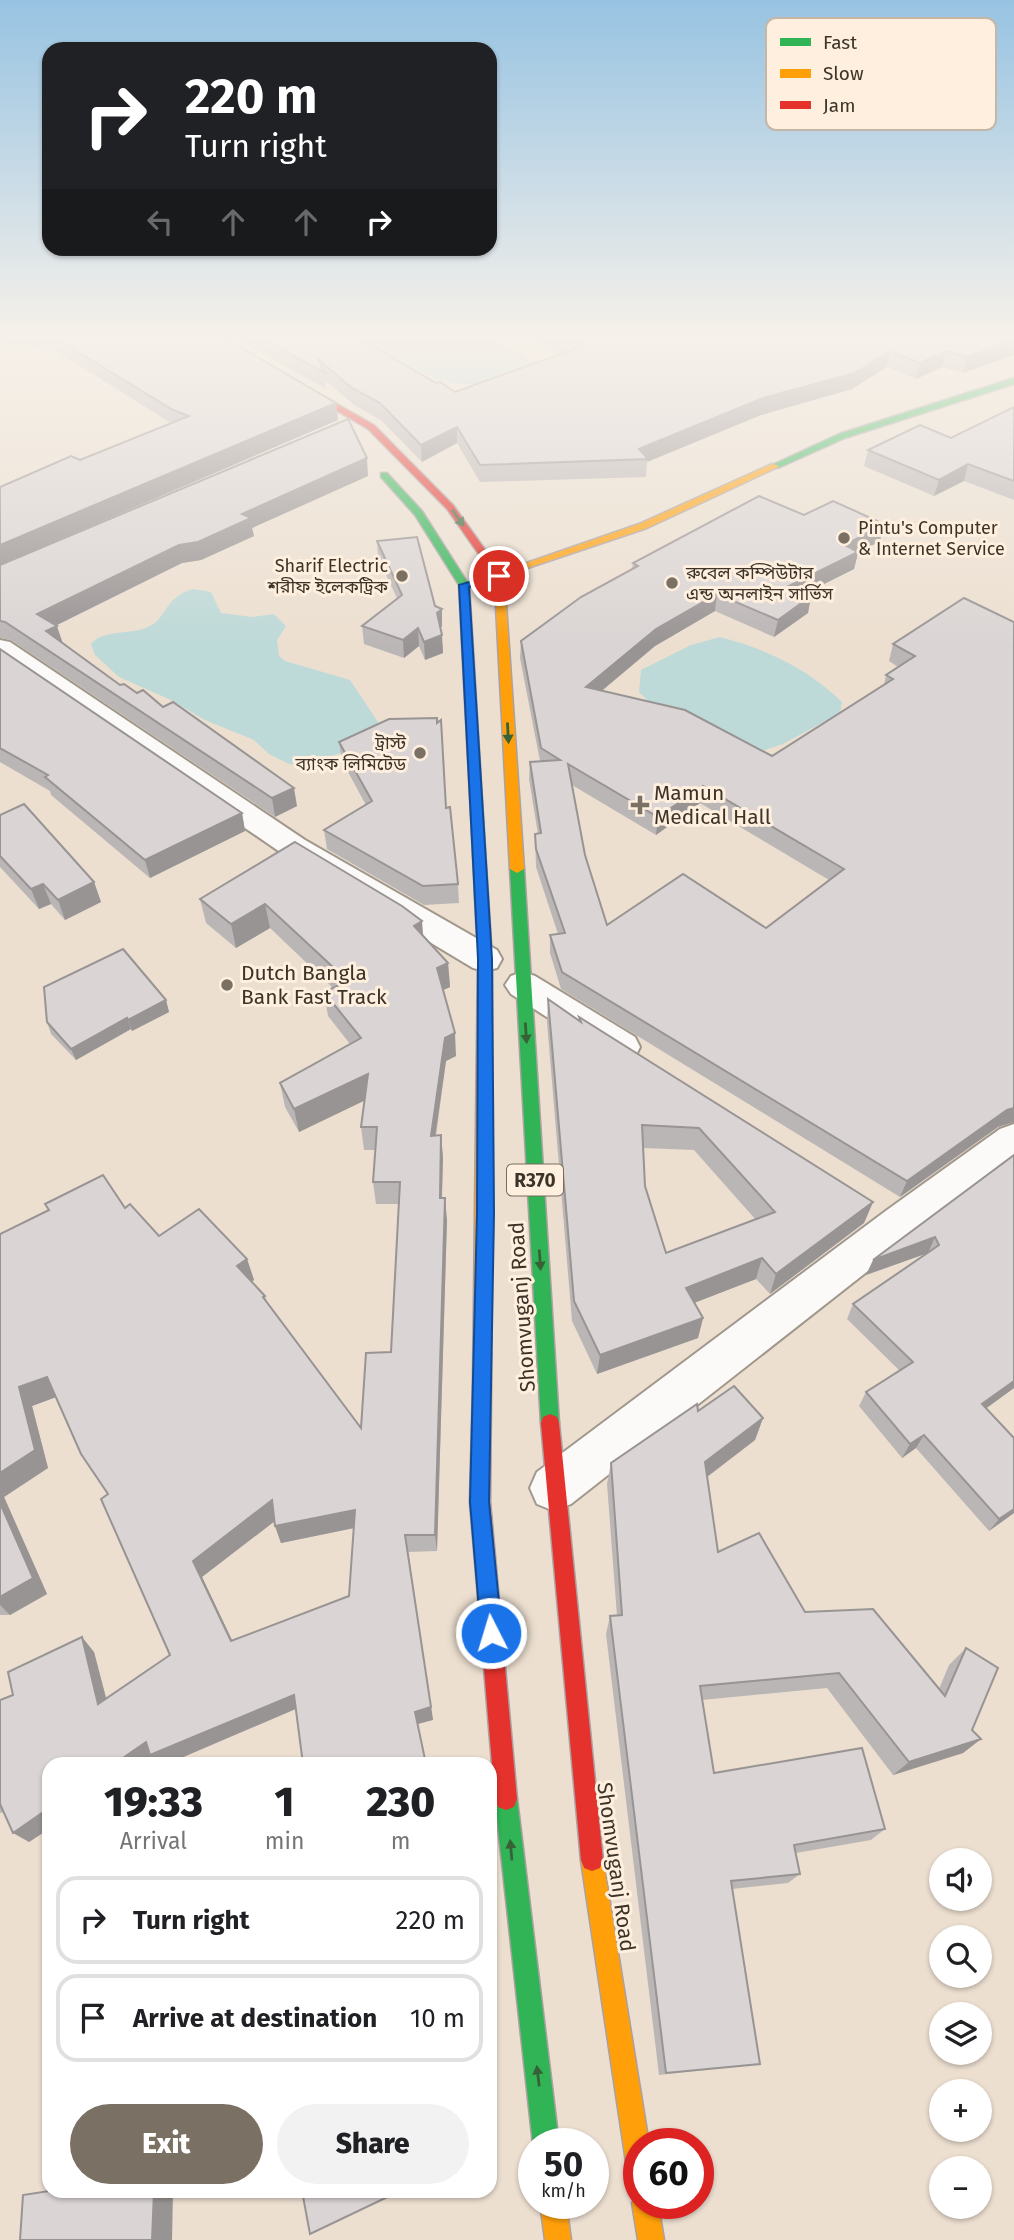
<!DOCTYPE html>
<html lang="en">
<head>
<meta charset="utf-8">
<style>
  body { margin:0; font-family:"Fira Sans","Noto Sans Bengali",sans-serif; background:#f2f2f2; color:#202124; height:100vh; display:flex; flex-direction:column; font-size:26px; white-space:nowrap }
  * { box-sizing:border-box; margin:0 }
  p { font-size:23px; color:#757577 }
  .icon { flex:none; width:38px; height:38px; fill:none; stroke:currentColor; stroke-width:2; stroke-linecap:round; stroke-linejoin:round }
  .map { position:relative; flex:1; overflow:hidden }
  .panel { position:absolute; left:42px; top:1757px; width:455px; height:441px; display:flex; flex-direction:column; background:#fff; border-radius:21px; box-shadow:0 2px 5px #0004 }
  .panel>* { flex:none }
  .guide { position:absolute; left:42px; top:42px; width:455px; height:214px; border-radius:21px; box-shadow:0 2px 5px #0004; background:#202124; color:#fff; overflow:hidden }
  .controls { position:absolute; left:929px; top:1848px; display:grid; gap:14px }
  .controls a { display:grid; place-items:center; width:63px; height:63px; border-radius:50%; background:#fff; box-shadow:0 2px 5px #0004; font-size:35px }
  .speed { position:absolute; left:518px; top:2128px; display:flex; gap:14px; font-size:35px; font-weight:700; text-align:center }
  .speed>* { display:grid; place-content:center; width:91px; height:91px; border-radius:50%; background:#fff; box-shadow:0 2px 5px #0004; line-height:1 }
  .speed small { font-size:18px; font-weight:400 }
  .speed .limit { border:10px solid #d22; background:#fff; color:#111 }
  .pin { position:absolute; display:grid; place-items:center; width:60px; height:60px; color:#fff; margin:-30px; border:4px solid #fff; border-radius:50%; box-shadow:0 2px 7px #0007 }
  .me { position:absolute; width:77px; margin:-38px; rotate:355deg; stroke-linejoin:round; filter:drop-shadow(0 0 5px #0008) }
  .turn { display:flex; align-items:center; gap:24px; height:147px; padding:0 28px; font-size:32px }
  .turn .icon { width:91px; height:91px; stroke-width:2.5 }
  .turn b { display:block; font-size:49px; line-height:60px }
  .lanes { display:flex; align-items:center; height:66px; padding:0 28px; background:#0003; justify-content:center; gap:35px; direction:ltr }
  .lanes .off { opacity:.35 }
  .eta { display:flex; justify-content:space-evenly; align-items:center; height:119px; text-align:center }
  .eta b { font-size:42px; font-weight:800; line-height:49px }
  .cta { display:flex; gap:14px; margin-top:auto; padding:14px 28px }
  .cta a { flex:1; height:80px; border-radius:42px; background:#7a7063; color:#fff; font-size:28px; font-weight:800; line-height:80px; text-align:center }
  .cta a+a { background:#f2f2f2; color:#202124 }
  ul { padding:0; list-style:none }
  li { display:flex; align-items:center; gap:21px; height:88px; margin:0 14px 10px; padding:0 14px; border:4px solid #e0e0e0; border-radius:21px }
  li div { flex:1 }
  li b { display:block; font-size:26px }
  li em { font-style:normal }
  .map>svg:first-child { display:block }
  .water { fill:#bdd9d8 }
  .lines { fill:none; stroke-linecap:round; stroke-linejoin:round }
  .street-casing { stroke:#a1988c; stroke-width:4 }
  .fast-casing { stroke:#aba1a3; stroke-width:3 }
  .slow-casing { stroke:#aba1a3; stroke-width:3 }
  .jam-casing { stroke:#aba1a3; stroke-width:3 }
  .street { fill:#fcfaf8; fill-rule:evenodd }
  .fast { fill:#30b455; fill-rule:evenodd }
  .slow { fill:#ff9f0a; fill-rule:evenodd }
  .jam { fill:#e5322d; fill-rule:evenodd }
  .wall { fill:#bbb6b6; fill-rule:evenodd }
  .shaded-wall { fill:#999494 }
  .building { fill:#dad4d4; stroke:#999494; stroke-width:2; fill-rule:evenodd }
  .oneway { fill:#386138 }
  .route { fill:#1a73e8; stroke:#114b97; stroke-width:2 }
  .poi-dot { fill:#7a7063; stroke:#feefde; stroke-width:2.5 }
  .labels { text-anchor:middle; dominant-baseline:central; stroke-width:6; stroke-linejoin:round; paint-order:stroke }
  .far-poi-label { font-size:18px; fill:#3d3429; stroke:#feefde; text-anchor:start }
  .shield { fill:#feefde; stroke:#776c5f; stroke-width:2 }
  .shield-label { font-size:19px; font-weight:bold; fill:#3d3429 }
  .poi-label { font-size:21px; fill:#3d3429; stroke:#feefde; text-anchor:start }
  .street-label { font-size:21px; fill:#3d3429; stroke:#feefde }
  .key { fill:#feefde; stroke:#c4b7a8; stroke-width:2 }
  .key-label { font-size:19px; fill:#3d3429 }
</style>
</head>
<body>
<div class="map">
<svg width="1014" height="2240" viewBox="0 0 1014 2240">
  <rect width="100%" height="100%" fill="#ecdfd0"/>
  <g class="water">
    <path d="M362,334C419,334 496,320 536,369C479,386 460,394 407,364C391,355 374,347 362,334Z"/>
    <path d="M193,589L211,592L221,613L253,617L274,614L286,626L277,640L279,656L285,661L350,680L380,725L344,752L300,766L289,764L269,754L254,740L205,720L171,700L119,677L95,655L91,644C103,629 131,635 148,627C167,619 164,597 193,589Z"/>
    <path d="M720,637C766,649 807,668 842,702L840,713L783,744L762,751L702,735L658,711L639,692L641,670L691,645Z"/>
  </g>
  <g class="lines">
    <g class="street-casing">
      <g id="street">
        <path d="M0,640L10,642L305,840L497,950L502,959L497,968L485,971L473,968L283,854L0,660Z"/>
        <path d="M523,972L535,976L635,1037L640,1047L635,1057L622,1061L609,1057L511,994L505,985L511,976Z"/>
        <path d="M1014,1124V1161L915,1234L571,1504L554,1511L537,1504L530,1488L537,1472L887,1210L1000,1129Z"/>
      </g>
    </g>
    <g class="fast-casing">
      <g id="fast">
        <path d="M1014,378V384L845,438L778,468L770,466L839,434Z"/>
        <path d="M381,473H387L422,511L469,585L484,834L483,837L478,838L472,834L459,585L415,515L381,477Z"/>
        <path d="M517,865L524,869L559,1423L557,1429L550,1432L543,1429L541,1423L510,869Z"/>
        <path d="M506,1788L514,1791L517,1799L559,2144H533L495,1799L498,1791Z"/>
      </g>
    </g>
    <g class="slow-casing">
      <g id="slow">
        <path d="M772,464L780,466L647,528L480,584L471,582L639,524Z"/>
        <path d="M500,585L505,588L524,869L517,873L510,869L495,588Z"/>
        <path d="M478,830L484,834L492,959L491,1387L488,1393L482,1395L476,1393L473,1387L478,959L472,834Z"/>
        <path d="M592,1849L600,1852L603,1860L649,2144H639V2175L630,2171L626,2162L581,1860L584,1852Z"/>
        <path d="M639,2192V2203H658L664,2240H638L632,2203Z"/>
        <path d="M540,2203H566L571,2240H545Z"/>
      </g>
    </g>
    <g class="jam-casing">
      <g id="jam">
        <path d="M205,334H214L374,425L453,505L504,576V590H496L494,576L447,509L368,429Z"/>
        <path d="M482,1379L488,1381L491,1387L490,1502L517,1799L514,1807L506,1810L498,1807L495,1799L470,1502L473,1387L476,1381Z"/>
        <path d="M550,1414L557,1417L559,1423L603,1860L600,1868L592,1871L584,1868L581,1860L541,1423L543,1417Z"/>
      </g>
    </g>
    <use href="#street" class="street"/>
    <use href="#fast" class="fast"/>
    <use href="#slow" class="slow"/>
    <use href="#jam" class="jam"/>
  </g>
  <g class="wall">
    <path d="M0,334H218L336,403L338,420L0,565L80,460L171,423L45,344L35,348L22,342L10,346L0,342Z"/>
    <path d="M228,334H373L359,338L436,383L455,392L564,353L517,334H1014L963,373L942,367L916,379L887,367L852,389L761,415L647,462L646,477L480,482L457,443L422,462L381,420L354,405L325,380L326,389Z"/>
    <path d="M1014,407V500L964,481L934,496L864,466L868,450L951,438Z"/>
    <path d="M368,476L252,528L254,536L201,560L182,563L56,625L62,643L120,685L163,707L297,806L275,817L11,640L0,638V565Z"/>
    <path d="M804,515L884,524L880,541L858,553L854,569L806,593L811,596L808,613L774,637L715,611L655,646L601,691L772,756L884,685L886,675L898,667L889,661L893,644L964,598L998,1127L900,1197L561,989L550,953V935L558,934L536,867L535,834H538L529,779L530,762L540,761L520,658L521,641L632,569L633,563ZM572,785L656,835L700,803L829,880L766,928L607,925L585,855Z"/>
    <path d="M377,541L435,606L442,626L441,628L443,653L425,660L419,646L404,658L364,644L362,626L397,598L378,558Z"/>
    <path d="M0,649L242,813L245,831L150,878L51,795L50,791L0,762Z"/>
    <path d="M339,742L446,808L458,884L459,903L424,905L327,849L324,830L366,805L342,761Z"/>
    <path d="M0,815L94,882L101,902L65,920L51,904L39,909L0,867Z"/>
    <path d="M295,842L423,936L448,963L450,987L443,990L456,1056L446,1061L436,1136L441,1135L443,1158L442,1198L447,1220L437,1551L408,1552L433,1720L296,1709L167,1764H159L152,1757L29,1842L4,1812L0,1813V1700L13,1695L94,1652L106,1698L170,1655L107,1494L56,1397L32,1406L48,1468L4,1497L47,1594L10,1615H0V1234L48,1210L45,1204L125,1208L159,1236L247,1259L254,1280L251,1282L265,1296L267,1303L361,1428L391,1352L399,1204H376L373,1182L375,1150H364L361,1127L365,1100L299,1132L285,1107L280,1083L350,1044L328,1016L324,992L333,988L270,928L236,948L206,923L200,899ZM274,1521L275,1526L281,1543L354,1528L349,1596L232,1640L202,1577Z"/>
    <path d="M548,999L579,1020V1017L873,1202L864,1223L770,1294L756,1279L694,1303L703,1318L698,1338L597,1374L572,1321L547,1022ZM643,1148L694,1150L756,1220L666,1253L645,1186Z"/>
    <path d="M166,1000L169,1012L132,1031L131,1029L76,1060L51,1034L47,1022Z"/>
    <path d="M1014,1155V1388L986,1408L1014,1438V1513L989,1531L916,1448L902,1458L859,1406L866,1392L899,1370L847,1319L853,1304L927,1253L866,1275Z"/>
    <path d="M698,1411L763,1418L755,1440L707,1477L718,1552L805,1612L939,1689L949,1665L966,1648L972,1730L981,1739L963,1753L893,1775L827,1688L702,1700L714,1773L885,1829L871,1840L796,1853L800,1874L788,1883L732,1889L760,2064L659,2075L606,1634L610,1616H617L607,1484L611,1463Z"/>
  </g>
  <g class="shaded-wall">
    <path d="M7,334H20L22,342L10,346Z"/>
    <path d="M32,334H42L45,344L35,348Z"/>
    <path d="M341,334H373L342,343Z"/>
    <path d="M1014,340V355L963,373L967,357Z"/>
    <path d="M890,351L887,367L852,389L761,415L647,462L648,459L639,449L763,398Z"/>
    <path d="M946,351L942,367L916,379L920,363Z"/>
    <path d="M336,403L338,420L0,565V545Z"/>
    <path d="M457,427V443L422,462L421,445Z"/>
    <path d="M367,458L368,476L252,528L254,536L201,560L182,563L43,632L37,614L242,514Z"/>
    <path d="M968,464L964,481L934,496L939,480Z"/>
    <path d="M884,524L880,541L858,553L854,569L786,603L789,586L845,545Z"/>
    <path d="M717,594L715,611L655,646L585,705L586,687L656,629Z"/>
    <path d="M811,596L808,613L774,637L778,620Z"/>
    <path d="M442,609V626L437,631V613Z"/>
    <path d="M57,626L63,644L46,631Z"/>
    <path d="M418,628L419,646L404,658L403,640Z"/>
    <path d="M442,635L443,653L425,660L424,642Z"/>
    <path d="M703,786L700,803L656,835L658,817Z"/>
    <path d="M294,788L297,806L275,817L272,798Z"/>
    <path d="M242,813L245,831L150,878L145,860Z"/>
    <path d="M94,882L101,902L65,920L58,900Z"/>
    <path d="M43,884L51,904L39,909L31,889Z"/>
    <path d="M265,904L270,928L236,948L231,924Z"/>
    <path d="M422,921L424,946L414,926Z"/>
    <path d="M448,963L450,987L439,992L437,968Z"/>
    <path d="M166,1000L169,1012L132,1031L128,1020Z"/>
    <path d="M127,1018L131,1029L76,1060L71,1049Z"/>
    <path d="M455,1033L456,1056L446,1061L432,1158L431,1136L445,1038Z"/>
    <path d="M368,1074L372,1097L299,1132L294,1109Z"/>
    <path d="M1014,1108V1122L998,1127L900,1197L907,1181L1007,1110Z"/>
    <path d="M441,1135L443,1158L441,1220L440,1198Z"/>
    <path d="M445,1198L447,1220L437,1551L435,1535Z"/>
    <path d="M873,1202L864,1223L770,1294L776,1274Z"/>
    <path d="M935,1237L928,1253L866,1275L873,1260Z"/>
    <path d="M762,1258L756,1279L681,1308L686,1288Z"/>
    <path d="M247,1259L254,1280L244,1287L237,1266Z"/>
    <path d="M703,1318L698,1338L597,1374L600,1355Z"/>
    <path d="M47,1377L59,1396L32,1406L48,1468L4,1497L47,1594L10,1615L0,1605V1473L19,1387Z"/>
    <path d="M1014,1381V1388L973,1418L982,1404Z"/>
    <path d="M763,1418L755,1440L699,1483L705,1462Z"/>
    <path d="M924,1435L916,1448L902,1458L910,1444Z"/>
    <path d="M272,1500L279,1518L202,1577L239,1655L231,1641L193,1561Z"/>
    <path d="M1014,1509V1513L989,1531L999,1519Z"/>
    <path d="M355,1510L359,1527L281,1543L275,1526Z"/>
    <path d="M408,1552L433,1720L418,1724L415,1712Z"/>
    <path d="M82,1637L94,1652L111,1717L98,1704Z"/>
    <path d="M294,1695L300,1707L167,1764H159L152,1757L142,1764H114L146,1742Z"/>
    <path d="M981,1739L963,1753L893,1775L909,1762Z"/>
    <path d="M49,1808V1829L29,1842L13,1833Z"/>
    <path d="M154,2191H173L172,2240H152Z"/>
  </g>
  <g class="building">
    <path d="M49,334H218L336,403L0,545V487L71,456L80,460L189,416L173,410Z"/>
    <path d="M254,334H352L436,383L440,382L455,392L586,345L558,334H1014V340L967,357L946,351L920,363L890,351L855,373L763,398L639,449L648,459L480,465L457,427L421,445L380,403L352,388L317,358L325,373Z"/>
    <path d="M1014,407V481L968,464L939,480L868,450L920,425L951,438Z"/>
    <path d="M348,419L367,458L242,514L251,518L198,542L179,545L37,614L57,626L46,631L120,685L124,684L137,693L143,690L163,707L173,702L294,788L272,798L5,622L0,621V565Z"/>
    <path d="M759,496L804,515L833,501L884,524L845,545L858,552L789,586L811,596L778,620L717,594L656,629L586,687L685,710L772,756L893,679L886,675L915,656L893,644L964,598L1014,622V1108L1007,1110L907,1181L562,972L550,935L565,933L536,849L535,834L541,833L530,762L560,760L541,748L521,641L581,597L638,566L633,563ZM568,764L658,817L703,786L844,869L766,928L683,874L607,925L585,855Z"/>
    <path d="M417,537L435,606L442,609L437,613L442,635L424,642L418,628L403,640L362,626L402,595L377,541Z"/>
    <path d="M0,649L242,813L145,860L45,777L48,775L0,748Z"/>
    <path d="M437,718V723L441,720L446,808L450,807L458,884L423,886L324,830L372,801L339,742L389,719Z"/>
    <path d="M24,804L94,882L58,900L43,884L31,889L0,856V815Z"/>
    <path d="M295,842L402,906L422,921L414,926L448,963L437,968L455,1033L445,1038L431,1136L441,1135L440,1198H445L435,1535H405L431,1707L415,1712L426,1764H303L294,1695L150,1755L146,1742L114,1764H49V1808L13,1833L0,1804V1700L13,1695L8,1672L82,1637L98,1704L170,1655L101,1499L108,1494L81,1454L47,1377L19,1387L35,1450L0,1473V1234L49,1210L45,1204L103,1175L125,1208L130,1204L159,1236L199,1209L247,1259L237,1266L265,1296L263,1297L361,1428L366,1353L391,1352L400,1182H373L377,1127H361L368,1074L294,1109L280,1083L361,1038L324,992L348,981L265,904L231,924L200,899ZM272,1500L275,1526L355,1510L349,1596L231,1641L193,1561Z"/>
    <path d="M123,949L166,1000L128,1020L127,1018L71,1049L47,1022L44,987Z"/>
    <path d="M548,999L581,1022L579,1017L873,1202L776,1274L762,1258L686,1288L703,1318L600,1355L574,1301ZM642,1125L699,1128L775,1212L666,1253L645,1186Z"/>
    <path d="M1014,1155V1381L982,1404L1014,1438V1509L999,1519L924,1435L910,1444L866,1392L913,1362L853,1304L939,1245L935,1237L873,1260Z"/>
    <path d="M734,1386L763,1418L705,1462L718,1552L759,1533L805,1612L873,1609L945,1696L966,1648L998,1668L972,1730L981,1739L909,1762L839,1673L700,1686L714,1773L862,1748L885,1829L794,1845L800,1874L731,1881L760,2064L666,2073L610,1616L622,1615L611,1463L697,1404L698,1411Z"/>
    <path d="M0,1503L33,1578L0,1597Z"/>
    <path d="M49,2191H154L152,2240H20L23,2195Z"/>
    <path d="M302,2191H400L310,2234Z"/>
  </g>
  <defs><path id="oneway-solid" d="M-6-.8H1V-3.2L6.5 0L1 3.2V.8H-6Z" transform="scale(1.75)"/></defs>
  <g class="oneway">
    <use href="#oneway-solid" transform="translate(458 518) rotate(55)"/>
    <use href="#oneway-solid" transform="translate(508 733) rotate(87)"/>
    <use href="#oneway-solid" transform="translate(526 1033) rotate(86)"/>
    <use href="#oneway-solid" transform="translate(540 1260) rotate(86)"/>
    <use href="#oneway-solid" transform="translate(511 1850) rotate(-95)"/>
    <use href="#oneway-solid" transform="translate(538 2076) rotate(-97)"/>
  </g>
  <linearGradient id="sky" x2="0" y2="1"><stop stop-color="#97c3e2"/><stop offset="0.52" stop-color="#f6f1ea"/><stop offset="1" stop-color="#f6f1ea" stop-opacity="0"/></linearGradient>
  <rect width="1014" height="647" fill="url(#sky)"/>
  <path class="route" d="M499,573L504,576L502,579L469,587L492,959L494,1213L489,1502L502,1633L499,1640L491,1643L484,1640L481,1633L470,1502L477,1213L478,959L459,585Z"/>
  <g class="poi-dot">
    <circle cx="844" cy="538" r="7"/>
    <circle cx="402" cy="576" r="7"/>
    <circle cx="672" cy="583" r="7"/>
    <circle cx="420" cy="753" r="7"/>
    <path d="M636.5 794.5h7v7h7v7h-7v7h-7v-7h-7v-7h7z"/>
    <circle cx="227" cy="985" r="7"/>
  </g>
  <g class="labels">
    <g class="far-poi-label">
      <text x="858" y="528">Pintu's Computer<tspan x="858" dy="21">&amp; Internet Service</tspan></text>
      <text x="388" y="566" text-anchor="end">Sharif Electric<tspan x="388" dy="21">শরীফ ইলেকট্রিক</tspan></text>
      <text x="686" y="573">রুবেল কম্পিউটার<tspan x="686" dy="21">এন্ড অনলাইন সার্ভিস</tspan></text>
      <text x="406" y="743" text-anchor="end">ট্রাস্ট<tspan x="406" dy="21">ব্যাংক লিমিটেড</tspan></text>
    </g>
    <rect class="shield" x="507" y="1164.5" width="56" height="31" rx="5"/>
    <g class="shield-label">
      <text x="535" y="1180">R370</text>
    </g>
    <g class="poi-label">
      <text x="654" y="793">Mamun<tspan x="654" dy="24">Medical Hall</tspan></text>
      <text x="241" y="973">Dutch Bangla<tspan x="241" dy="24">Bank Fast Track</tspan></text>
    </g>
    <g class="street-label">
      <text transform="translate(522 1307) rotate(-94)">Shomvuganj Road</text>
      <text transform="translate(616 1867) rotate(82)">Shomvuganj Road</text>
    </g>
  </g>
  <rect x="766" y="18" width="230" height="112" rx="10" class="key"/>
  <rect x="780" y="38" width="31" height="8" fill="#30b455"/>
  <rect x="780" y="69" width="31" height="9" fill="#ff9f0a"/>
  <rect x="780" y="101" width="31" height="8" fill="#e5322d"/>
  <g class="key-label">
    <text x="823" y="49">Fast</text>
    <text x="823" y="80">Slow</text>
    <text x="823" y="112">Jam</text>
  </g>
</svg>
<div class="controls">
<a><svg class="icon" aria-label="sound" viewBox="0 0 24 24"><path d="M4 9h4l5-4v14l-5-4H4zM17 9q2 3 0 6"/></svg></a>
<a><svg class="icon" aria-label="search" viewBox="0 0 24 24"><circle cx="10" cy="10" r="6"/><path d="M15 15l6 6"/></svg></a>
<a><svg class="icon" aria-label="layers" viewBox="0 0 24 24"><path d="M12 4l9 5-9 5-9-5zM3 14l9 5 9-5"/></svg></a>
<a>+</a>
<a>−</a>
</div>
<div class="speed"><div>50<small>km/h</small></div><div class="limit">60</div></div>
<div class="pin" style="left:499px;top:576px;background:#d93025"><svg class="icon" aria-label="arrive" viewBox="0 0 24 24"><path d="M6 21V4h12l-3 4 3 4H6"/></svg></div>
<svg class="me" style="left:491px;top:1633px" viewBox="-20 -20 40 40"><circle r="17" fill="#1a73e8" stroke="#fff" stroke-width="3"/><path d="M0-11L8 9 0 5-8 9z" fill="#fff"/></svg>
<div class="guide">
<div class="turn"><svg class="icon" aria-label="right" viewBox="0 0 24 24"><path d="M7 20v-9h11M14 6l5 5-5 5"/></svg><div><b>220 m</b>Turn right</div></div>
<div class="lanes"><svg class="icon off" aria-label="left" viewBox="0 0 24 24"><path d="M17 20v-9H6M10 6l-5 5 5 5"/></svg><svg class="icon off" aria-label="ahead" viewBox="0 0 24 24"><path d="M12 20V5M6 11l6-6 6 6"/></svg><svg class="icon off" aria-label="ahead" viewBox="0 0 24 24"><path d="M12 20V5M6 11l6-6 6 6"/></svg><svg class="icon" aria-label="right" viewBox="0 0 24 24"><path d="M7 20v-9h11M14 6l5 5-5 5"/></svg></div>
</div>
<section class="panel">
<div class="eta">
<div><b>19:33</b><p>Arrival</p></div>
<div><b>1</b><p>min</p></div>
<div><b>230</b><p>m</p></div>
</div>
<ul>
<li><svg class="icon" aria-label="right" viewBox="0 0 24 24"><path d="M7 20v-9h11M14 6l5 5-5 5"/></svg><div><b>Turn right</b></div><em>220 m</em></li>
<li><svg class="icon" aria-label="arrive" viewBox="0 0 24 24"><path d="M6 21V4h12l-3 4 3 4H6"/></svg><div><b>Arrive at destination</b></div><em>10 m</em></li>
</ul>
<div class="cta"><a>Exit</a><a>Share</a></div>
</section>
</div>
</body>
</html>
